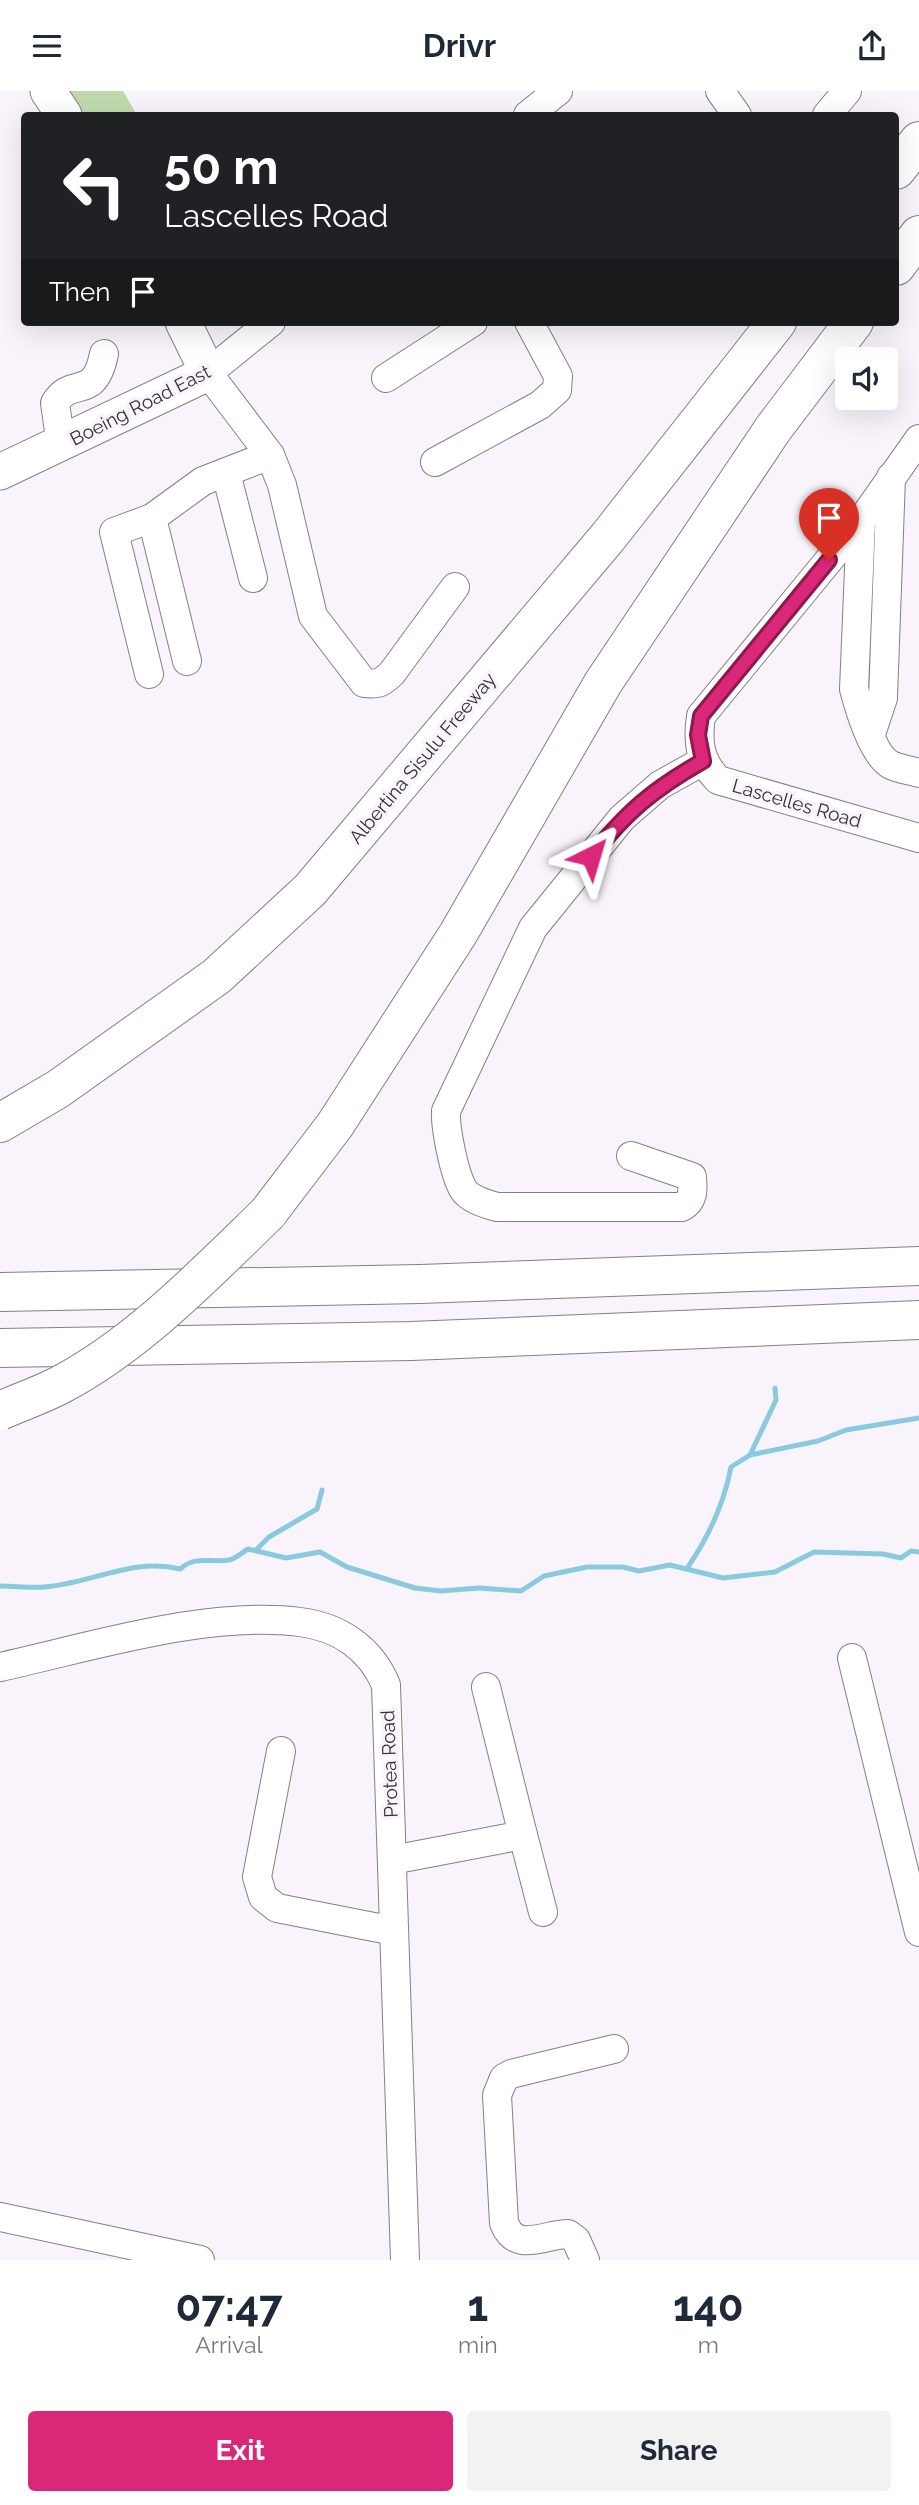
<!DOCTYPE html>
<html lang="en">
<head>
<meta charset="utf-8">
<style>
  body { margin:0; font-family:Raleway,sans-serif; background:#f2f2f3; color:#1f2937; height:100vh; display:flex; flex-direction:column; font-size:26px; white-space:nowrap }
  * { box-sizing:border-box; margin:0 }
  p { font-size:23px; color:#747a83 }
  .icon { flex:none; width:38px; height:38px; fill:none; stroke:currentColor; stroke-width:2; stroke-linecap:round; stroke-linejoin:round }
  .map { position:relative; height:2169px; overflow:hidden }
  .panel { display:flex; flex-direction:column; background:#fff; flex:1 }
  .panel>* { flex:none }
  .top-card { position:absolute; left:21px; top:21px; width:878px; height:214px; border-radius:7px; box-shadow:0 7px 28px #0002; background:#202124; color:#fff; overflow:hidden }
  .tools { position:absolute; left:835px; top:256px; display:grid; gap:14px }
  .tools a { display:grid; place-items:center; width:63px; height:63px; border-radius:7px; background:#fff; box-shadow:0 7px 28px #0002; font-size:35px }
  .pin { position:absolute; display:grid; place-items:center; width:60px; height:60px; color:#fff; margin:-72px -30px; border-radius:50% 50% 50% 0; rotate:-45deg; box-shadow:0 0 7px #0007 }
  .pin .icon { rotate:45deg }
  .me { position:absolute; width:77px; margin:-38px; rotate:40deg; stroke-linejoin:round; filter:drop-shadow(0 0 5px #0008) }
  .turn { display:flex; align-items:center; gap:24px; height:147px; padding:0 28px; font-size:32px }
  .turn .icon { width:91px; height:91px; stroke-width:2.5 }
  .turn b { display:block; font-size:49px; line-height:60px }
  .then { display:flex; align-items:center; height:66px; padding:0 28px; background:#0003; gap:14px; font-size:26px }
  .eta { display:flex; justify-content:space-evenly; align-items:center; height:119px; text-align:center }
  .eta b { font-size:42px; font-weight:700; line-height:49px }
  .action { display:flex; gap:14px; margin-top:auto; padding:14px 28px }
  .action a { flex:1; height:80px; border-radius:7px; background:#db2777; color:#fff; font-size:28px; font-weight:700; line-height:80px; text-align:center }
  .action a+a { background:#f2f2f3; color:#1f2937 }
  header { display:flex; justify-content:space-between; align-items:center; height:91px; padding:0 28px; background:#fff; font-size:32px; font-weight:700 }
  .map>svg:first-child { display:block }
  .green { fill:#bfdbae }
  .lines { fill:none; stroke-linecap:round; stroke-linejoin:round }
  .stream { stroke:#8acadf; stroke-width:5 }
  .minor-casing { stroke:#847f85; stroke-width:30 }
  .major-casing { stroke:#847f85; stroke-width:37 }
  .highway-casing { stroke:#847f85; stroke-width:40 }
  .minor { stroke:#fff; stroke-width:28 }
  .major { stroke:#fff; stroke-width:35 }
  .highway { stroke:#fff; stroke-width:38 }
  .highway-bridge-casing { stroke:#847f85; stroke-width:40; stroke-linecap:butt }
  .highway-bridge { stroke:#fff; stroke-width:38 }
  .route-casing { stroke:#8e194d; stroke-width:18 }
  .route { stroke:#db2777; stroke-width:12 }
  .labels { text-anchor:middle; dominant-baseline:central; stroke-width:7; stroke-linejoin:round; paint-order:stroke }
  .street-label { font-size:19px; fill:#333033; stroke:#f9f4fb }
</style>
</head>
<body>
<header><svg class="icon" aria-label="menu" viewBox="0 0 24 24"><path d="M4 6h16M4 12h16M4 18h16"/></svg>Drivr<svg class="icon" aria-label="share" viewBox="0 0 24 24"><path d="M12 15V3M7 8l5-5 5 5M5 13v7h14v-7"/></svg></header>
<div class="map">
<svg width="919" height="2169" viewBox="0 0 919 2169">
  <rect width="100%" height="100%" fill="#f9f4fb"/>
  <path class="green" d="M67,0H123L137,24H82Z"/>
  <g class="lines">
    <g class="stream">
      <path d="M750,1364L776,1309L775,1297"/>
      <path d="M256,1459L269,1446L317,1418L322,1399"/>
      <path d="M688,1476C709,1445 724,1413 731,1376L750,1364L818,1350L846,1339L919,1327"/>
      <path d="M0,1495C15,1495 30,1497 44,1496C91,1493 132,1466 180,1478C196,1464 210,1472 229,1469C235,1468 243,1461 248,1458L286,1467L320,1461L347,1476L415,1497L441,1500L479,1497L521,1500L544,1485L587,1476H623L639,1480L670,1474L723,1487L775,1481L814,1461L883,1463L901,1467L911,1460L919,1461"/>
    </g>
    <g class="minor-casing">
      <g id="minor">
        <path d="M720,0L737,24"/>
        <path d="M528,24L558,0"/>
        <path d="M827,24L847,0"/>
        <path d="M271,231L208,282L270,364L282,394L313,525L364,592C377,594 382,592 392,582L455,496"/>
        <path d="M386,287L473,231"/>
        <path d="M919,348L861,430L701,625C697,652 700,670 718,689L919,747"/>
        <path d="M61,354L55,312C72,284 94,312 104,263"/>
        <path d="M435,371L540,314L557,299L558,285L529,231"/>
        <path d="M226,382L253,487"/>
        <path d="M152,427L187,570"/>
        <path d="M861,430L854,598C859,617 873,665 891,674C899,678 910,679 919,682"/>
        <path d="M149,583L114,441L152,427L203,390L270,364"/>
        <path d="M871,643L883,607L891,386"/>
        <path d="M631,1065L692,1086C693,1099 694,1109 682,1116H497C486,1113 469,1108 463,1098C454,1082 445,1037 446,1020L533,837L622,727L660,694L703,670"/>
        <path d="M852,1567L919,1841"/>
        <path d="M0,1576C91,1556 208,1519 300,1531C340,1536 371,1558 386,1594L405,2169"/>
        <path d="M281,1660L257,1786L263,1806L277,1817L394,1840"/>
        <path d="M523,1744L543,1821"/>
        <path d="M392,1769L523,1744L486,1596"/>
        <path d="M0,2126L200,2169"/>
        <path d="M585,2169L576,2149L568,2143C544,2143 516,2163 504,2132L497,2004L504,1987L511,1983L614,1958"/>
      </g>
    </g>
    <g class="major-casing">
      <g id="major">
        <path d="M48,0L64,24"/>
        <path d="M0,381L208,282L183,231"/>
      </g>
    </g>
    <g class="highway-casing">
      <g id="highway">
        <path d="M896,79L919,50"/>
        <path d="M896,175L919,144"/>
        <path d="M0,1032L58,998L217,885L310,799L608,446L777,231"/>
        <path d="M268,1122L335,1034L458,843L603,592L773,338L854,231"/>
        <path d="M0,1201L420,1193L919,1175"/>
        <path d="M0,1257L411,1250L919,1229"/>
      </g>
    </g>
    <use href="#minor" class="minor"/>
    <use href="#major" class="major"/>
    <use href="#highway" class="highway"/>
    <g class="highway-bridge-casing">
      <path id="highway-bridge" d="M0,1320C20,1311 41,1304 60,1294C138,1253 205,1183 268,1122"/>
    </g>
    <use href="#highway-bridge" class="highway-bridge"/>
  </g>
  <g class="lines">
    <g class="route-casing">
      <path id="route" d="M591,765C628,720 652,699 703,670L698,644L701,625L829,469"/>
    </g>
    <use href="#route" class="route"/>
  </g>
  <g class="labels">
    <g class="street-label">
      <text transform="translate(140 314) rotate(-27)">Boeing Road East</text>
      <text transform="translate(422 667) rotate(-50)">Albertina Sisulu Freeway</text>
      <text transform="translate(797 712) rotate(16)">Lascelles Road</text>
      <text transform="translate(389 1673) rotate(-92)">Protea Road</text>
    </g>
  </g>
</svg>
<div class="tools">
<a><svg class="icon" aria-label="sound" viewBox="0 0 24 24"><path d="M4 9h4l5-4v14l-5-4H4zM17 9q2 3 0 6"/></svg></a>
</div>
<div class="pin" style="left:829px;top:469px;background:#d93025"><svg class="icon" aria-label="arrive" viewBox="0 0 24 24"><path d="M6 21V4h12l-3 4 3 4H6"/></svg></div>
<svg class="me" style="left:591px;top:765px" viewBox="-20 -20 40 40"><path d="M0-17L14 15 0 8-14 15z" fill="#db2777" stroke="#fff" stroke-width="4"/></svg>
<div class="top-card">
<div class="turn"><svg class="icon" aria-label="left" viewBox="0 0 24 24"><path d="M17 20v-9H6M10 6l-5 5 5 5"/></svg><div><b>50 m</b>Lascelles Road</div></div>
<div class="then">Then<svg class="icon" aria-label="arrive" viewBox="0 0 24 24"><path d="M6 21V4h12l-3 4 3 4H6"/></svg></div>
</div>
</div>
<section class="panel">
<div class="eta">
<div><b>07:47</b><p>Arrival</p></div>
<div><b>1</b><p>min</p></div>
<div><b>140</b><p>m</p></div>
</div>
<div class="action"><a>Exit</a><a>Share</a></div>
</section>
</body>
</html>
